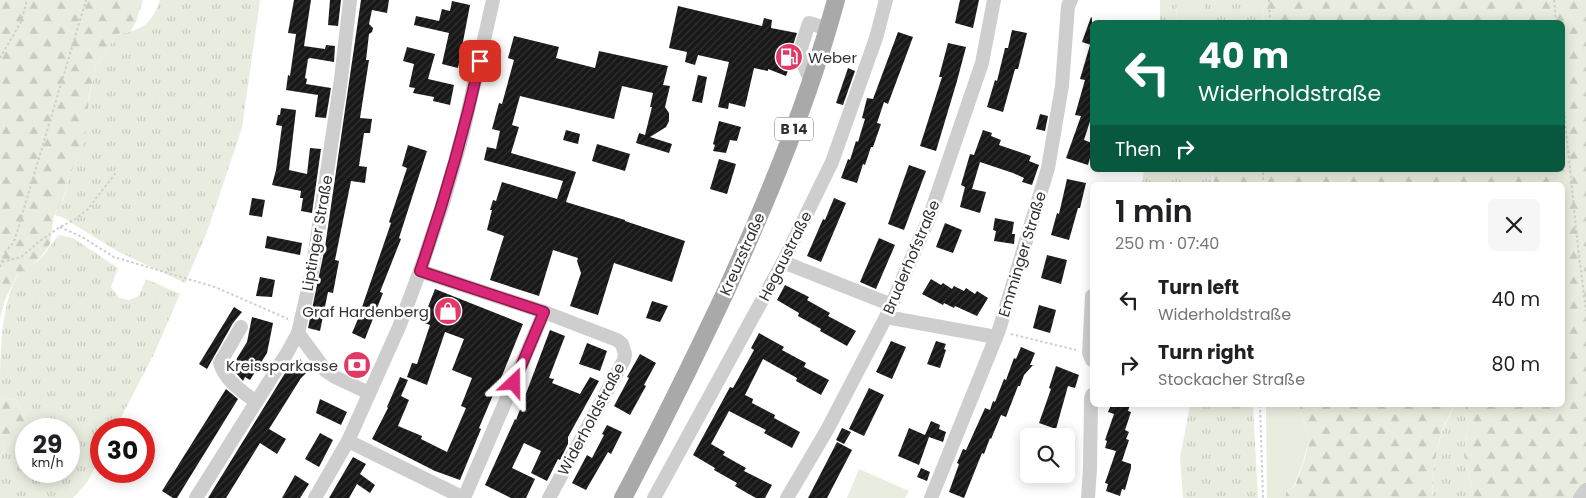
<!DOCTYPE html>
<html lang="en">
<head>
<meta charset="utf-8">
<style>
  body { margin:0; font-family:Poppins,sans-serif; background:#f6f6f6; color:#202124; height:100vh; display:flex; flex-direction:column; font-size:19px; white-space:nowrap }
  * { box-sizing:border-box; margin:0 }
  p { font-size:16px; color:#757577 }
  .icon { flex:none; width:28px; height:28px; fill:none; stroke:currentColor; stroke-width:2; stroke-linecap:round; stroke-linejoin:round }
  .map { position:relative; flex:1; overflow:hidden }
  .side { position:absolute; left:1090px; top:182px; width:475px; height:225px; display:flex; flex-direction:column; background:#fff; border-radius:8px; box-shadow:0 2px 12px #0003 }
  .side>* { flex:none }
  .banner { position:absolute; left:1090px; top:20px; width:475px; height:152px; border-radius:8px; box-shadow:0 2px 12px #0003; background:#0b6e4f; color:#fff; overflow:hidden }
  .controls { position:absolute; left:1020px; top:428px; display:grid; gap:10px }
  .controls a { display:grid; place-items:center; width:55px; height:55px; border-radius:8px; background:#fff; box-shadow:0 2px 12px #0003; font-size:25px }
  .speed { position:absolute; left:15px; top:418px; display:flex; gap:10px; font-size:25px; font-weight:700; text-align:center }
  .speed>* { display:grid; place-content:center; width:65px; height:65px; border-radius:50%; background:#fff; box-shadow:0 2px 12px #0003; line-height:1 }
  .speed small { font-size:12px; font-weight:400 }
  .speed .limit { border:8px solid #d22; background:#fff; color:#111 }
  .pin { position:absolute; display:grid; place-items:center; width:42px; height:42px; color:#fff; margin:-21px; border-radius:10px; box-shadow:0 2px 8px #0006 }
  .me { position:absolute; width:55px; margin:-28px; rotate:23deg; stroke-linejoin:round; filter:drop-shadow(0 0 4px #0008) }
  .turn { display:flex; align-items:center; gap:18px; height:105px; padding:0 25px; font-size:22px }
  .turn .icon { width:65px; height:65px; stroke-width:2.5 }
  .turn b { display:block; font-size:35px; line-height:42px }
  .then { display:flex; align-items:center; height:48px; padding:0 25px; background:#0003; gap:10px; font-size:19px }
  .round { display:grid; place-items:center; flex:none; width:52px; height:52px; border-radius:8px; background:#f6f6f6 }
  .headline { display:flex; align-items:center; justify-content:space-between; height:85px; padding:0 25px }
  h1 { font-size:30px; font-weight:600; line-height:38px }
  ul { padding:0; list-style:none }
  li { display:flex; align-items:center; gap:15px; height:65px; padding:0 25px }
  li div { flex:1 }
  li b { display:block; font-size:19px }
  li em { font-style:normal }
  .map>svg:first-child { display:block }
  .grass { fill:url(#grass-tufts); fill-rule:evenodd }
  .forest { fill:url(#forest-firs) }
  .garden { fill:#e9eddf }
  .building { fill:url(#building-hatch) }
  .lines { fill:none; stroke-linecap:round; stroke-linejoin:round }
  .path { stroke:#cecece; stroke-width:2; stroke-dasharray:2.5 2.5; stroke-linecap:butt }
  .minor { stroke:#cecece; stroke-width:14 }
  .major { stroke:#a9a9a9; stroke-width:18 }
  .route-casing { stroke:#8e194d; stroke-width:12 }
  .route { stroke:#db2777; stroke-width:9 }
  .labels { text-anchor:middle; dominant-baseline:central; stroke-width:5; stroke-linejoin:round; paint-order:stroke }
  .shield { fill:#fff; stroke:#6f6f6f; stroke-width:1 }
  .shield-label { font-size:14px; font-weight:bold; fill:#313131 }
  .poi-label { font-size:15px; fill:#313131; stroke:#fff; text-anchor:end }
  .street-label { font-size:15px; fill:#313131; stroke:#fff }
</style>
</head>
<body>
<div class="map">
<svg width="1586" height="498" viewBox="0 0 1586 498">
  <defs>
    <pattern id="grass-tufts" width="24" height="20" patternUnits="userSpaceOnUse" patternTransform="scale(1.25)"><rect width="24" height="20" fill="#e9eddf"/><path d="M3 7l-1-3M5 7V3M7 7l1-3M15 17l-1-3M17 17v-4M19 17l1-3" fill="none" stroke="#c8ccc0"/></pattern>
    <pattern id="forest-firs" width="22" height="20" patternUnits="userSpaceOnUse" patternTransform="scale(1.25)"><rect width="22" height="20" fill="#e9eddf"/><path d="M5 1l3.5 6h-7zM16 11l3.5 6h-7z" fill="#c8ccc0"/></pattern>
    <pattern id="building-hatch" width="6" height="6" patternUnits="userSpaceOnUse" patternTransform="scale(1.25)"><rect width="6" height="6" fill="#181818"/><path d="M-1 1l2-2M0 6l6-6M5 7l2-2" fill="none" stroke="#313131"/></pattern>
  </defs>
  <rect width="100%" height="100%" fill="#fff"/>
  <g class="grass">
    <path d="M160,0H260L242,128L207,232L185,283L117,251L62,217L54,215L63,200L69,177L78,157L95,68L117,34C141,31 152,24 160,0Z"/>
    <path d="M1160,0H1177L1176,22H1160Z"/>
    <path d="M1205,0H1262L1264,22H1205Z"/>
    <path d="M1144,170H1214L1212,173L1213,185H1142Z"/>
    <path d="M59,235L73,238L118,268L111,287L119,298L129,300L139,296L146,279L180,294L154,354L115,429H101V455L88,481L73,498H0V456L26,419L16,400L0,398C0,361 0,309 16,278C22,270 32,265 40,259C47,252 52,242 59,235ZM26,429H69V471H26Z"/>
    <path d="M1190,405H1253L1258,498H1183L1180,458Z"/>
    <path d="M1465,405L1468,429L1464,455L1474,498H1432C1434,465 1436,434 1455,406Z"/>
  </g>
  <g class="forest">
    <path d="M0,0H143L136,22L130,32L117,34L95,68L89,96L85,141L69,177L63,199L54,215L50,244L40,258L16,277L4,302L0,318Z"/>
    <path d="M1262,0H1586V498H1474L1464,455L1468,430L1465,405H1562V185H1214L1212,173L1214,170H1562V22H1264Z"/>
    <path d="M0,398L16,400L26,419L0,456Z"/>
    <path d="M1299,405H1460L1454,406C1436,434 1434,465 1432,498H1286V492L1295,486L1305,458L1309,439Z"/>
  </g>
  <g class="garden">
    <path d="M1177,0H1205V22H1176Z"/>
    <path d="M1266,405H1299L1309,439L1303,462L1294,486L1286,492V498H1267Z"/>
    <path d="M859,469L909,491L905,498H847Z"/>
  </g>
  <g class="building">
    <path d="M294,0H311L304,46L325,49L326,45L335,46L334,62L310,58L308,59L305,78L307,79L306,84L331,88L326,118L315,117L318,95L286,90L288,75L290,76L296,34L288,33Z"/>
    <path d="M330,0H341L338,26L328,25Z"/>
    <path d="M361,0H389L387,13L372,10L369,24L373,28L372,32L369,34L366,60H369L360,118L372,119L370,133H364L359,166L367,167L365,183L351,181L335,260L339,261L333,293L328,292L320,331L308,328L325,247Z"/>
    <path d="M960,0H979L973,28L955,23Z"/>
    <path d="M452,1L470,5L458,68L442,64L449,33L414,25L416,16L439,21L442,9L450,11Z"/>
    <path d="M678,6L762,26L764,18L772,20L771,28L797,33L791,51L792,59L786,76L768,69V71L754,68L745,107L729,103L728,109L718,107L729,62L698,55L695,65L685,62L687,52L669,48Z"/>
    <path d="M1091,17L1092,18V115L1084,140L1092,143V151L1088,165L1066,158L1081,116L1075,115L1085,80L1080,79L1090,45H1091L1082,42Z"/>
    <path d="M1012,30L1027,33L1018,69H1015L1003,112L987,107L995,80L997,81L1005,48H1008Z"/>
    <path d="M898,32L913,37L888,104L884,102L877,123L881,124L873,147H871L865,165L863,164L857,183L841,178L848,159L850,160L856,141L858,142L861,132L865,119L862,118L867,98L873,99Z"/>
    <path d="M514,36L559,47L556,58L595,68L599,51L668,66L663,85L670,86L665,107L669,113V121L666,127L650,137L672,144L669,153L636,143L639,133L645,135L652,107H650L653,93L622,86L614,119L520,96L512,125L519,127L511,153L576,172L566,202L625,220V221L685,241L672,282L614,263L598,315L570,306L581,273L577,261L578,258L553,250L539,296L490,280L504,236L487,230L492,210H490L493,200L496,201L502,182L557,199L563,181L484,160L487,147L496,149L500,131L492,129L499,103L502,104L514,60L508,58Z"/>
    <path d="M948,43L966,47L957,81L936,151L920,146L942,77H939Z"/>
    <path d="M407,47L435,54L428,79L454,85L450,105L433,101L434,97L413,93L415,88L409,87L414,64L403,61Z"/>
    <path d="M848,68L855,71L843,105L836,103Z"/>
    <path d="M698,75L707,77L702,103L692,101Z"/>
    <path d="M281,108L296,110L289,170L307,174L310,148L321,149L312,213L301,211L303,198H300L301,191L272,185L276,170L282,126L276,125L278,115H280Z"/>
    <path d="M1040,114L1048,116L1045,131L1036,129Z"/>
    <path d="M719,121L741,127L737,141L730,140L726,153L713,151L715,145L713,144Z"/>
    <path d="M566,130L580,134L578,144L563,140Z"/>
    <path d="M983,130L992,133L991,136L1001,140L999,145L1031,156L1029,161L1039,165L1032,185L1022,182L1024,178L1013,173L980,162L972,189L986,192L980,213L960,207L965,187L961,185L970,154L974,155Z"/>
    <path d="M597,144L630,154L625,171L592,161Z"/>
    <path d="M408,145L427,151L399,238L401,239L380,292L383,293L365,339L352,333L358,319L352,316L356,308L361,310L391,223L389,222L407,168L402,166Z"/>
    <path d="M719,159L736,164L727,194L710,189Z"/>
    <path d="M909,165L926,171L904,230L888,224Z"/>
    <path d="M1067,179L1086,183L1080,208H1078L1069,240L1051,235L1057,213L1059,214Z"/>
    <path d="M252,198L265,200L262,217L249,215Z"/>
    <path d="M834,198L846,203L821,262L807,256L823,219L825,220Z"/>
    <path d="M995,218L1014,222L1012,234H1015L1014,244L994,241L996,231L993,230Z"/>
    <path d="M945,223L962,230L953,253L936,247Z"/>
    <path d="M267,236L302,243L300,255L265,248Z"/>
    <path d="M879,238L895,245L876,289L860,282Z"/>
    <path d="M1047,255L1067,260L1061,284L1041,278Z"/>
    <path d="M260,277L275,280L272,297L256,296Z"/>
    <path d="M931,279L941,285L943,283L952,289L954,286L964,291L966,288L975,294L977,291L988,298L977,316L955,306L954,308L944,303L943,305L922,294Z"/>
    <path d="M785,285L809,297L807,300L830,313L828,316L856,331L847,346L820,331L821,329L798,316L799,313L777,300Z"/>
    <path d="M435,289L523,324L497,388H496L479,428L481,429L460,480L435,471L372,439L388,408L387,407L400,377L408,380L401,396L409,400L398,426L422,436L421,439L447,452L466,408L461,406L472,378L452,370L464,339L445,332L427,385L407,377L412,363L417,364L430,325L422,322Z"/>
    <path d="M652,301L668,306L660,322L646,318Z"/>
    <path d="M1039,305L1056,310L1050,333L1033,328Z"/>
    <path d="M234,307L242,312L233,323L207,369L199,364Z"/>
    <path d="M252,317L273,323L267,353L250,380L245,377L243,381L236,373V371L231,368L247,342Z"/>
    <path d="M550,330L565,336L549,378L554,379L552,383L580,394L590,377L599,381L568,437V444L560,460L558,459L547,481L531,473L541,451L524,443L512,468L535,479L526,498H511L485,485L515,419L516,420Z"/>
    <path d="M759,333L784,347L782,350L806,363L804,367L829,380L821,395L796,381L797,378L763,359L745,395L753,399L752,403L775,415L774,418L800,432L792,448L764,433L766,430L729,411L711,444L725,452L723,455L746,468L744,471L772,485L765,498H756L747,493L735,486L737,483L714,470L715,468L693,455L730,387L733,388L754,350L751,348Z"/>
    <path d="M891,341L906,347L892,379L876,372Z"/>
    <path d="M936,341L946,344L944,349L946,350L940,368L927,364Z"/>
    <path d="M587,343L607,351L600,371L579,364Z"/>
    <path d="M1021,347L1035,353L1030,365H1033L1024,375L1020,386H1018L1006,417L1001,415L991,439L990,438L984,454L982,453L964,498L949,492L959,464L957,463L963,449L966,450L985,408L990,410L993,401L995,402L1004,379L1006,380L1014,358L1016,359Z"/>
    <path d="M640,354L656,363L644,385L646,386L630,415L614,406L629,378L627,377Z"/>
    <path d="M353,357L365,362L361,372L349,367Z"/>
    <path d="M300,359L310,369L301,378L269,429L286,439L277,454L260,443L226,498H208L290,365L292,366Z"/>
    <path d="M1056,366L1079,375L1075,388L1068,386L1056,429L1039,423L1051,389L1049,388Z"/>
    <path d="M869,388L884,395L864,436L849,429Z"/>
    <path d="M226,389L238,399L177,498H173L162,491Z"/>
    <path d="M320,399L347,412L341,425L316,413Z"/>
    <path d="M1111,405H1130L1128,411L1131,412L1125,430L1129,432L1126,439L1129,440L1122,461L1131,464V468L1125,490L1122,489L1120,496L1106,491L1108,484L1105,483L1116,451L1105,448L1107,441L1105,440L1114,414L1108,412Z"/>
    <path d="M931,421L940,425L939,429L946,432L943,442L929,437L919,465L898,456L909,428L925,435Z"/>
    <path d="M607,425L622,432L611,454L608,452L586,490L572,483L587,455L592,458L604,435L602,434Z"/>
    <path d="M842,428L851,432L844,444L836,440Z"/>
    <path d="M320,433L333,440L319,467L305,459Z"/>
    <path d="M837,442L852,450L827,498H808Z"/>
    <path d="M353,457L366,464L360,474L375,485L370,493L357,484L349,498H329Z"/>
    <path d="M921,468L930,472L927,481L917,477Z"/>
    <path d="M295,475L309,484L300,498H282Z"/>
  </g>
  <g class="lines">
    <g class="path">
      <path d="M1269,0L1270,22"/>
      <path d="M1554,0L1556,22"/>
      <path d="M0,58L21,22L27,0"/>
      <path d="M1562,91L1578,247L1586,311"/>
      <path d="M1263,185V170"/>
      <path d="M60,227L82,237L114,257L215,287L288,319"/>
      <path d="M2,262L21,257L40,241L60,227L74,220L88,209L117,171"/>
      <path d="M0,267L5,252L14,242L86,0"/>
      <path d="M1011,334L1076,350"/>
      <path d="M1260,405L1263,498"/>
    </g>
    <g class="minor">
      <path d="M811,82L799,54L809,23L828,29"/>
      <path d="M783,262L892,305"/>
      <path d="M420,271L544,312L617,340L622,344L625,354L624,360L549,498"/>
      <path d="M1092,296L1089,353L1092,360"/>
      <path d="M886,317L996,337"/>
      <path d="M241,327L220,363C225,381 242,391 256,402"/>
      <path d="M298,333L326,371L335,377L369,393"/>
      <path d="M348,441L464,498"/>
      <path d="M196,498L287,353L298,333L312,272L341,79L350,0"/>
      <path d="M315,498L348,441L399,327L420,271L444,200L463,133L493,0"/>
      <path d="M464,498L544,312"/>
      <path d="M654,498L783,262L832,162L876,38L886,0"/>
      <path d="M787,498L827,430L886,317L929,218L982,63L994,0"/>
      <path d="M931,498L999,330L1048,168L1062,86L1068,6L1071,0"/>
      <path d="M1088,498L1090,469L1091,399L1092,395"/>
      <path d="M1580,498L1586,490"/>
    </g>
    <path class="major" d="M623,498C659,430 693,361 726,291C769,196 809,100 836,0"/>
  </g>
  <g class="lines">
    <g class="route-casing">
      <path id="route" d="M480,61C464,132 444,202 420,271L544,312L514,383"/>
    </g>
    <use href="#route" class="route"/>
  </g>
  <defs>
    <g id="fuel-disc" transform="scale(1.4375)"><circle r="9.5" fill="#e23865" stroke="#fff"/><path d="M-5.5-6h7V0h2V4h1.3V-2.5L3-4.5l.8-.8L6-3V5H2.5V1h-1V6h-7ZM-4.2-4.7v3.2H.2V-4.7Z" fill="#fff"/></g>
    <g id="shop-disc" transform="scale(1.4375)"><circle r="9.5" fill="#e23865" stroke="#fff"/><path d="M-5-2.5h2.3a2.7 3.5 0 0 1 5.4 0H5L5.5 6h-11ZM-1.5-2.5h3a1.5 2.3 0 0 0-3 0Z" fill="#fff"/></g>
    <g id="bank-disc" transform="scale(1.4375)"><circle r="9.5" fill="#e23865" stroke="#fff"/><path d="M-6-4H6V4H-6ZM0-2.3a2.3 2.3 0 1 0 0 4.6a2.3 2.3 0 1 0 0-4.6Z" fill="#fff"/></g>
  </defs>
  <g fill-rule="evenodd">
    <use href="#fuel-disc" x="789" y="57"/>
    <use href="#shop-disc" x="448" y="311"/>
    <use href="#bank-disc" x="357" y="365"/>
  </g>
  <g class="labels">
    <rect class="shield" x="775" y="117.5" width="38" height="23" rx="4"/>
    <g class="shield-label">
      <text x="794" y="129">B 14</text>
    </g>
    <g class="poi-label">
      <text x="808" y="57" text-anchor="start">Weber</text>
      <text x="429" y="311">Graf Hardenberg</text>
      <text x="338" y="365">Kreissparkasse</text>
    </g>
    <g class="street-label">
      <text transform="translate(317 233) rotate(-80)">Liptinger Straße</text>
      <text transform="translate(742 254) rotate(-66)">Kreuzstraße</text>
      <text transform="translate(1022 254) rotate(-73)">Emminger Straße</text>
      <text transform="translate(785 256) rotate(-63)">Hegaustraße</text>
      <text transform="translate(911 257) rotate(-67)">Bruderhofstraße</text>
      <text transform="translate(591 419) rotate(-62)">Widerholdstraße</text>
    </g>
  </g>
</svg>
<div class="controls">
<a><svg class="icon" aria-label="search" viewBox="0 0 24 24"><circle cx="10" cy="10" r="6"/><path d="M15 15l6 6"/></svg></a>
</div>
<div class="speed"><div>29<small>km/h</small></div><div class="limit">30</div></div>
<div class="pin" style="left:480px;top:61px;background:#d93025"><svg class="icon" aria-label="arrive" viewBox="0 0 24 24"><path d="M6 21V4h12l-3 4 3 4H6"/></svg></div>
<svg class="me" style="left:514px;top:383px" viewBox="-20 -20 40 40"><path d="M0-17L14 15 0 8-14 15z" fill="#db2777" stroke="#fff" stroke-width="4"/></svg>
<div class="banner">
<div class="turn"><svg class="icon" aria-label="left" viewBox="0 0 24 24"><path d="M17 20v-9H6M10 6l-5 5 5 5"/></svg><div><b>40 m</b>Widerholdstraße</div></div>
<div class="then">Then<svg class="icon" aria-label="right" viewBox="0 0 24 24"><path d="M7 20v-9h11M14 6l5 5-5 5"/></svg></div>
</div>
<section class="side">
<div class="headline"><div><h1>1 min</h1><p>250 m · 07:40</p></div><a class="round"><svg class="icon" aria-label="close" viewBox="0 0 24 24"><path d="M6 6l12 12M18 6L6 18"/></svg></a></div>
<ul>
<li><svg class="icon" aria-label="left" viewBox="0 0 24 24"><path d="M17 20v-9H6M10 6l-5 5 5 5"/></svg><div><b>Turn left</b><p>Widerholdstraße</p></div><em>40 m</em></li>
<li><svg class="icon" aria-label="right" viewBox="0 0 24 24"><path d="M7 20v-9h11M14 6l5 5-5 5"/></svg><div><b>Turn right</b><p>Stockacher Straße</p></div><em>80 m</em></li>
</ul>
</section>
</div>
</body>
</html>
